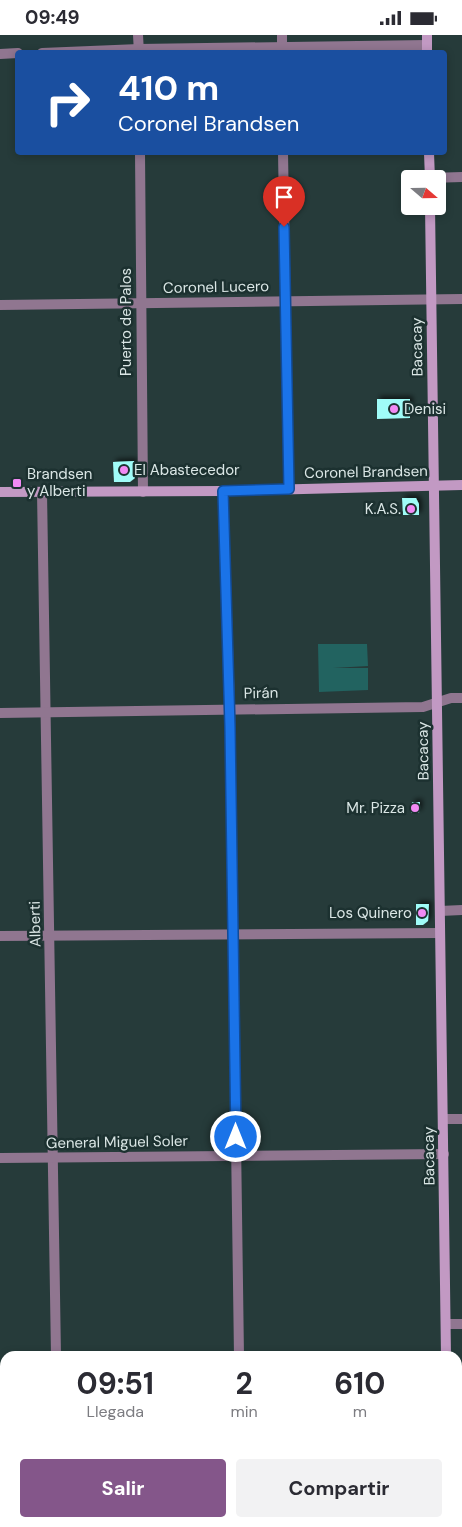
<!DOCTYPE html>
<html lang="es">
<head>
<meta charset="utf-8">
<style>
  body { margin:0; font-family:"DM Sans",sans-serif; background:#f2f2f3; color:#2b2b33; height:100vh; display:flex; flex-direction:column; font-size:19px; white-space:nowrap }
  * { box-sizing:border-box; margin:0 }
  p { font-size:16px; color:#7c7c81 }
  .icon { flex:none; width:28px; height:28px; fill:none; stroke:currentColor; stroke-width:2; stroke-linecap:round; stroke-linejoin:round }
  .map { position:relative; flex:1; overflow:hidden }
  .panel { position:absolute; left:0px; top:1316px; width:462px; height:176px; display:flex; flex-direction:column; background:#fff; border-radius:15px 15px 0 0; box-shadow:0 2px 8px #0003 }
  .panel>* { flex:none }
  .banner { position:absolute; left:15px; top:15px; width:432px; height:105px; border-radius:5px; box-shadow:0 2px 8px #0003; background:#1a4fa0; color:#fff; overflow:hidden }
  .needle { width:32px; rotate:110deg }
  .fabs { position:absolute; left:401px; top:135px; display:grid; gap:10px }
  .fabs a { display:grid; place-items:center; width:45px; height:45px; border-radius:5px; background:#fff; box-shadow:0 2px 8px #0003; font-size:25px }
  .pin { position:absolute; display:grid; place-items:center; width:42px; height:42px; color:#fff; margin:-51px -21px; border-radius:50% 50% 50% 0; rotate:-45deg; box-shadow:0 0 5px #0007 }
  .pin .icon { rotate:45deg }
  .me { position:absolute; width:55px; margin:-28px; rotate:0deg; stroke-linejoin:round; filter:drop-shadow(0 0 4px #0008) }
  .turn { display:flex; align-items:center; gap:18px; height:105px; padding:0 20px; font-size:22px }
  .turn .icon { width:65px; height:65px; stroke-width:2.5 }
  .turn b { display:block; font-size:35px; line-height:42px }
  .eta { display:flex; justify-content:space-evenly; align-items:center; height:85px; text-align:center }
  .eta b { font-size:30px; font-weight:700; line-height:35px }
  .cta { display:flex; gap:10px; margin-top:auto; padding:10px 20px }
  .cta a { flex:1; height:58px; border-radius:5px; background:#84568a; color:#fff; font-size:20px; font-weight:700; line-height:58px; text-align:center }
  .cta a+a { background:#f2f2f3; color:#2b2b33 }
  .status { display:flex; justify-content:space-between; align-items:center; height:35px; padding:0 25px; background:#fff; direction:ltr }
  .status svg { height:14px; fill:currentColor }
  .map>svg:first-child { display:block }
  .green { fill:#226360 }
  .building { fill:#a0fcf8; filter:url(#shadow) }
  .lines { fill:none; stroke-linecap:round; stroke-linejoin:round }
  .street { stroke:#907690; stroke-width:10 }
  .secondary { stroke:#c299c3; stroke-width:10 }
  .route-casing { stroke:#114b97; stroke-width:12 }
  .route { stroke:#1a73e8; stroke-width:9 }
  .poi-dot { fill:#f18af4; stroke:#1c3130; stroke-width:2 }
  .labels { text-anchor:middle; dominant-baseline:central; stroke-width:5; stroke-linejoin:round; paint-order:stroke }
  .street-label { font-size:15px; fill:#dae6e5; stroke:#1c3130 }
  .poi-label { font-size:15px; fill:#dae6e5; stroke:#1c3130; text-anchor:start }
</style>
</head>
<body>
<div class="status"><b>09:49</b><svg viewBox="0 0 49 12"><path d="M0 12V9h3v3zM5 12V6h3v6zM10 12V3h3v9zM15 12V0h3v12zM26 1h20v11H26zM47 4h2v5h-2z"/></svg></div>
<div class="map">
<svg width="462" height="1492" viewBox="0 0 462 1492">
  <defs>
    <filter id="shadow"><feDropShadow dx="3" dy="-3" stdDeviation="2.5" flood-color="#0009"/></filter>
  </defs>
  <rect width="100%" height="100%" fill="#263b3a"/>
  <path class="green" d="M318,609H367L368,631L333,633H368V655L319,657Z"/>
  <g class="building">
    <path d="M377,364H410V383L377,384Z"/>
    <path d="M134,426L135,443L130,447H114L113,427Z"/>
    <path d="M402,463H416L419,469V480H403Z"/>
    <path d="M412,767H420L419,778H411Z"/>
    <path d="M416,869H429L428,886L423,890H416Z"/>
  </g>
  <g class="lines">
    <g class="street">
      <path d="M138,0L139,18"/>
      <path d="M282,0V18"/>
      <path d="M42,18L139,14L427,10"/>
      <path d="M0,19L18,18"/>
      <path d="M140,118L143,457"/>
      <path d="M283,118L289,454"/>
      <path d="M430,143L462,142"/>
      <path d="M0,270L462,264"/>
      <path d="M223,456L230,674L239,1321"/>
      <path d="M42,457L56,1321"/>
      <path d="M0,678L423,672L451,663H462"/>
      <path d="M440,876L462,875"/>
      <path d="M0,901L440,898"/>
      <path d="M443,1084H462"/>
      <path d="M0,1123L444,1119"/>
      <path d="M446,1289H462"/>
      <path d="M0,1358H5"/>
      <path d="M59,1488V1492"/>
      <path d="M242,1488V1492"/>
    </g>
    <g class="secondary">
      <path d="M427,0V18"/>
      <path d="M429,118L430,144"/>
      <path d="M430,171L446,1321"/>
      <path d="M0,457L223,456L462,450"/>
      <path d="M447,1492V1488"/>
    </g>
  </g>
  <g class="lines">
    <g class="route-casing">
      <path id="route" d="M236,1102L230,692L223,456L289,454L284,192"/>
    </g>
    <use href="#route" class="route"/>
  </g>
  <g class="poi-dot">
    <circle cx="394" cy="374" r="5"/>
    <circle cx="124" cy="435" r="5"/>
    <rect x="12" y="443" width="10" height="10" rx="2.5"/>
    <circle cx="411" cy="474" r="5"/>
    <circle cx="415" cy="773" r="5"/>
    <circle cx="422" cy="878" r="5"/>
  </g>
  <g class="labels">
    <g class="street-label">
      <text transform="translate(216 252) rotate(-1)">Coronel Lucero</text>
      <text transform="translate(126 287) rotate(-90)">Puerto de Palos</text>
      <text transform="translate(417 312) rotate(-91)">Bacacay</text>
      <text transform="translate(366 437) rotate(-1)">Coronel Brandsen</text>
      <text transform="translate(261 658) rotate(-1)">Pirán</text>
      <text transform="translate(423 716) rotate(-91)">Bacacay</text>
      <text transform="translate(35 889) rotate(-91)">Alberti</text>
      <text transform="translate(117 1107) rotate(-1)">General Miguel Soler</text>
      <text transform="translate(429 1121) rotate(-91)">Bacacay</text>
    </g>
    <g class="poi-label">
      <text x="404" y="374">Denisi</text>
      <text x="134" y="435">El Abastecedor</text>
      <text x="27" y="439">Brandsen<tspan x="27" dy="17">y Alberti</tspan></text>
      <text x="401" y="474" text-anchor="end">K.A.S.</text>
      <text x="405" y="773" text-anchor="end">Mr. Pizza</text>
      <text x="412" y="878" text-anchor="end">Los Quinero</text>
    </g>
  </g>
</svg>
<div class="fabs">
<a><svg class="needle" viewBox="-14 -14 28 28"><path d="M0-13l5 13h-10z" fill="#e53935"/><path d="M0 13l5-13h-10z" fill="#7c7c81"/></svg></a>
</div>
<div class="pin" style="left:284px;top:192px;background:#d93025"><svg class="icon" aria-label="arrive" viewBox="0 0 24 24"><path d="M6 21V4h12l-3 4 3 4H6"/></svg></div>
<svg class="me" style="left:236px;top:1102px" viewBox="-20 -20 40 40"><circle r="17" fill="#1a73e8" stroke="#fff" stroke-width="3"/><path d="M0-11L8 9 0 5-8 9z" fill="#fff"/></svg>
<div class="banner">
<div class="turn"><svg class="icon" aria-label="right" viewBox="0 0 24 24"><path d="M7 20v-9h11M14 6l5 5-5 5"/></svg><div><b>410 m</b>Coronel Brandsen</div></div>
</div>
<section class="panel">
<div class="eta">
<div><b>09:51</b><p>Llegada</p></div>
<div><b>2</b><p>min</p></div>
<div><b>610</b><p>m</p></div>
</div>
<div class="cta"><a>Salir</a><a>Compartir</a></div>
</section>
</div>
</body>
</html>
